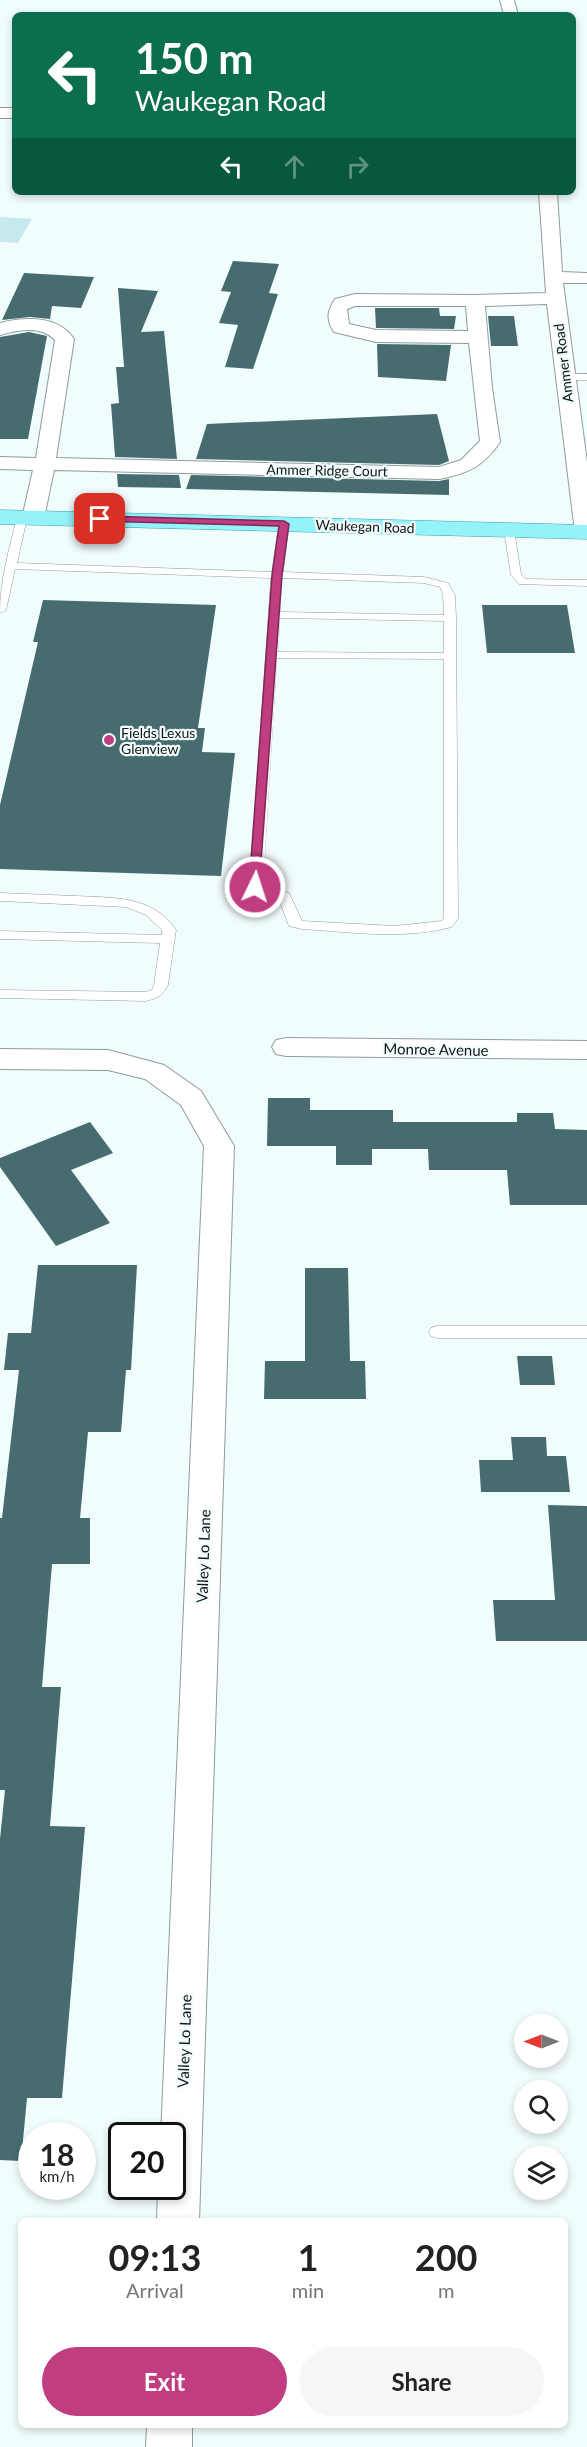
<!DOCTYPE html>
<html lang="en">
<head>
<meta charset="utf-8">
<style>
  body { margin:0; font-family:Lato,sans-serif; background:#f6f6f6; color:#222; height:100vh; display:flex; flex-direction:column; font-size:22px; white-space:nowrap }
  * { box-sizing:border-box; margin:0 }
  p { font-size:20px; color:#767676 }
  .icon { flex:none; width:33px; height:33px; fill:none; stroke:currentColor; stroke-width:2; stroke-linecap:round; stroke-linejoin:round }
  .map { position:relative; flex:1; overflow:hidden }
  .details { position:absolute; left:18px; top:2218px; width:550px; height:210px; display:flex; flex-direction:column; background:#fff; border-radius:9px; box-shadow:0 3px 9px #0003 }
  .details>* { flex:none }
  .banner { position:absolute; left:12px; top:12px; width:564px; height:183px; border-radius:9px; box-shadow:0 3px 9px #0003; background:#0b6e4f; color:#fff; overflow:hidden }
  .needle { width:39px; rotate:270deg }
  .buttons { position:absolute; left:514px; top:2014px; display:grid; gap:12px }
  .buttons a { display:grid; place-items:center; width:54px; height:54px; border-radius:50%; background:#fff; box-shadow:0 3px 9px #0003; font-size:30px }
  .speed { position:absolute; left:18px; top:2122px; display:flex; gap:12px; font-size:30px; font-weight:700; text-align:center }
  .speed>* { display:grid; place-content:center; width:78px; height:78px; border-radius:50%; background:#fff; box-shadow:0 3px 9px #0003; line-height:1 }
  .speed small { font-size:15px; font-weight:400 }
  .speed .limit { border:3px solid #111; border-radius:9px; background:#fff; color:#111 }
  .pin { position:absolute; display:grid; place-items:center; width:51px; height:51px; color:#fff; margin:-26px; border-radius:12px; box-shadow:0 3px 9px #0006 }
  .me { position:absolute; width:66px; margin:-33px; rotate:4deg; stroke-linejoin:round; filter:drop-shadow(0 0 4px #0008) }
  .turn { display:flex; align-items:center; gap:21px; height:126px; padding:0 24px; font-size:27px }
  .turn .icon { width:78px; height:78px; stroke-width:2.5 }
  .turn b { display:block; font-size:42px; line-height:51px }
  .lanes { display:flex; align-items:center; height:57px; padding:0 24px; background:#0003; justify-content:center; gap:30px; direction:ltr }
  .lanes .off { opacity:.35 }
  .eta { display:flex; justify-content:space-evenly; align-items:center; height:102px; text-align:center }
  .eta b { font-size:36px; font-weight:700; line-height:42px }
  .action { display:flex; gap:12px; margin-top:auto; padding:12px 24px }
  .action a { flex:1; height:69px; border-radius:36px; background:#c13d81; color:#fff; font-size:24px; font-weight:700; line-height:69px; text-align:center }
  .action a+a { background:#f6f6f6; color:#222 }
  .map>svg:first-child { display:block }
  .green { fill:#c6e9ec }
  .building { fill:#466c70 }
  .lines { fill:none; stroke-linecap:round; stroke-linejoin:round }
  .lane-casing { stroke:#909b9c; stroke-width:1 }
  .street-casing { stroke:#909b9c; stroke-width:2 }
  .primary-casing { stroke:#389fa7; stroke-width:1 }
  .lane { fill:#fff; fill-rule:evenodd }
  .street { fill:#fff; fill-rule:evenodd }
  .primary { fill:#94f2f9; fill-rule:evenodd }
  .route { fill:#c13d81; stroke:#7d2854; stroke-width:1.5 }
  .poi-dot { fill:#c13d81; stroke:#f1fcfd; stroke-width:2 }
  .labels { text-anchor:middle; dominant-baseline:central; stroke-width:4.5; stroke-linejoin:round; paint-order:stroke }
  .far-street-label { font-size:14px; fill:#121616; stroke:#f1fcfd }
  .far-poi-label { font-size:14px; fill:#121616; stroke:#f1fcfd; text-anchor:start }
  .street-label { font-size:15px; fill:#121616; stroke:#f1fcfd }
</style>
</head>
<body>
<div class="map">
<svg width="587" height="2447" viewBox="0 0 587 2447">
  <rect width="100%" height="100%" fill="#f1fcfd"/>
  <path class="green" d="M0,217L32,219L18,243L0,242Z"/>
  <g class="building">
    <path d="M233,261L279,264L269,293L278,294L253,369L225,367L238,325L219,323L231,292L221,291Z"/>
    <path d="M24,273L94,277L81,308L52,306L50,319L30,317L2,320Z"/>
    <path d="M118,288L158,291L141,332L164,331L177,459L115,457L111,404L119,403L116,367H124Z"/>
    <path d="M375,308H439L440,316H456L454,329L376,328Z"/>
    <path d="M488,316H514L518,346H491Z"/>
    <path d="M29,332L47,336L28,439H0V337Z"/>
    <path d="M377,344L451,345L446,381L378,377Z"/>
    <path d="M437,414L449,461L439,465L196,459L207,424Z"/>
    <path d="M117,474L179,475L181,488L118,487Z"/>
    <path d="M191,475L439,481L449,479V495L186,489Z"/>
    <path d="M43,600L216,605L198,728H205L202,752L235,753L221,876L0,869V805L38,642H33Z"/>
    <path d="M482,605H567L575,653H487Z"/>
    <path d="M268,1098H310V1110H393V1122H517V1113H553L555,1129L587,1130V1205H510L507,1170H429L428,1149H372V1165H336V1146H267Z"/>
    <path d="M90,1122L113,1153L71,1170L110,1223L56,1246L0,1167V1158Z"/>
    <path d="M38,1265H137L131,1370H126L121,1432H88L80,1518H90V1564H52L42,1687H61L50,1826L85,1827L62,2098H27L21,2161L0,2160V1839L5,1790H0V1518H2L19,1370H4L8,1333H31Z"/>
    <path d="M305,1268H348L350,1361H365L366,1399H264L265,1361H305Z"/>
    <path d="M517,1356H552L555,1385H520Z"/>
    <path d="M511,1437H546L547,1456H566L570,1492H481L479,1460H513Z"/>
    <path d="M548,1505L587,1506V1641H496L493,1600H555Z"/>
  </g>
  <g class="lines">
    <g class="lane-casing">
      <g id="lane">
        <path d="M587,374V380H564L559,377L564,374Z"/>
        <path d="M22,515L27,518L17,563L272,572L279,523L284,520L289,523L283,572L424,577L448,583L455,595L456,618L458,918L452,927C402,940 352,932 302,929L289,926L279,899L251,891L250,888L271,578L15,569L6,610L0,613C0,580 9,550 17,518ZM282,578L424,583L440,587L443,595L444,615L280,612ZM280,618L444,621V653L278,652ZM277,658L444,659V918L442,921L395,926L302,921L289,893L263,886Z"/>
        <path d="M509,527L514,530L521,574L526,579L587,580V586L519,584L511,575L504,530Z"/>
        <path d="M0,893C25,894 50,895 75,896C112,898 153,895 176,930L168,985C162,996 158,998 146,1001L0,998V990L145,992L152,990L154,985L160,943L0,939V931L162,935V930L146,915L126,907L0,901Z"/>
        <path d="M437,1326H587V1338H437L431,1336L429,1332L431,1328Z"/>
      </g>
    </g>
    <g class="street-casing">
      <g id="street">
        <path d="M500,0H514L518,15H504Z"/>
        <rect x="0" y="108" width="15" height="10"/>
        <path d="M539,192H557L562,272L587,273V283H563L587,462V538L578,537L575,532L547,304L485,306L492,388L500,442C484,466 467,474 439,479L54,470L44,518L40,522L33,524L26,522L22,518L33,470L0,469V457L36,458L55,340C41,325 18,330 0,335V323C25,317 58,315 74,339L56,458L439,467L461,460L480,441L469,343L376,342L334,332C326,320 327,311 335,299L355,294L475,295L546,293ZM355,306H466L468,331L376,330L349,324L347,309Z"/>
        <path d="M286,1038L587,1041V1059L286,1056L276,1054L272,1047L276,1040Z"/>
        <path d="M0,1049L108,1050L164,1065L201,1091L234,1146L199,2222H157L158,2187H172V2136H161L204,1146L181,1105L145,1079L108,1070L0,1069Z"/>
        <path d="M147,2426H192V2447H146Z"/>
      </g>
    </g>
    <g class="primary-casing">
      <path id="primary" d="M0,510L587,525V539L0,524Z"/>
    </g>
    <use href="#lane" class="lane"/>
    <use href="#street" class="street"/>
    <use href="#primary" class="primary"/>
  </g>
  <path class="route" d="M100,516L284,521L289,524L282,575L259,889H251L249,887L272,575L279,526L97,521L95,519Z"/>
  <circle class="poi-dot" cx="109" cy="740" r="6"/>
  <g class="labels">
    <g class="far-street-label">
      <text transform="translate(563 363) rotate(-97)">Ammer Road</text>
      <text transform="translate(327 470) rotate(1)">Ammer Ridge Court</text>
      <text transform="translate(365 526) rotate(2)">Waukegan Road</text>
    </g>
    <g class="far-poi-label">
      <text x="121" y="732">Fields Lexus<tspan x="121" dy="16">Glenview</tspan></text>
    </g>
    <g class="street-label">
      <text transform="translate(436 1049) rotate(1)">Monroe Avenue</text>
      <text transform="translate(203 1556) rotate(-88)">Valley Lo Lane</text>
      <text transform="translate(184 2041) rotate(-88)">Valley Lo Lane</text>
    </g>
  </g>
</svg>
<div class="buttons">
<a><svg class="needle" viewBox="-14 -14 28 28"><path d="M0-13l5 13h-10z" fill="#e53935"/><path d="M0 13l5-13h-10z" fill="#767676"/></svg></a>
<a><svg class="icon" aria-label="search" viewBox="0 0 24 24"><circle cx="10" cy="10" r="6"/><path d="M15 15l6 6"/></svg></a>
<a><svg class="icon" aria-label="layers" viewBox="0 0 24 24"><path d="M12 4l9 5-9 5-9-5zM3 14l9 5 9-5"/></svg></a>
</div>
<div class="speed"><div>18<small>km/h</small></div><div class="limit">20</div></div>
<div class="pin" style="left:100px;top:519px;background:#d93025"><svg class="icon" aria-label="arrive" viewBox="0 0 24 24"><path d="M6 21V4h12l-3 4 3 4H6"/></svg></div>
<svg class="me" style="left:255px;top:887px" viewBox="-20 -20 40 40"><circle r="17" fill="#c13d81" stroke="#fff" stroke-width="3"/><path d="M0-11L8 9 0 5-8 9z" fill="#fff"/></svg>
<div class="banner">
<div class="turn"><svg class="icon" aria-label="left" viewBox="0 0 24 24"><path d="M17 20v-9H6M10 6l-5 5 5 5"/></svg><div><b>150 m</b>Waukegan Road</div></div>
<div class="lanes"><svg class="icon" aria-label="left" viewBox="0 0 24 24"><path d="M17 20v-9H6M10 6l-5 5 5 5"/></svg><svg class="icon off" aria-label="ahead" viewBox="0 0 24 24"><path d="M12 20V5M6 11l6-6 6 6"/></svg><svg class="icon off" aria-label="right" viewBox="0 0 24 24"><path d="M7 20v-9h11M14 6l5 5-5 5"/></svg></div>
</div>
<section class="details">
<div class="eta">
<div><b>09:13</b><p>Arrival</p></div>
<div><b>1</b><p>min</p></div>
<div><b>200</b><p>m</p></div>
</div>
<div class="action"><a>Exit</a><a>Share</a></div>
</section>
</div>
</body>
</html>
